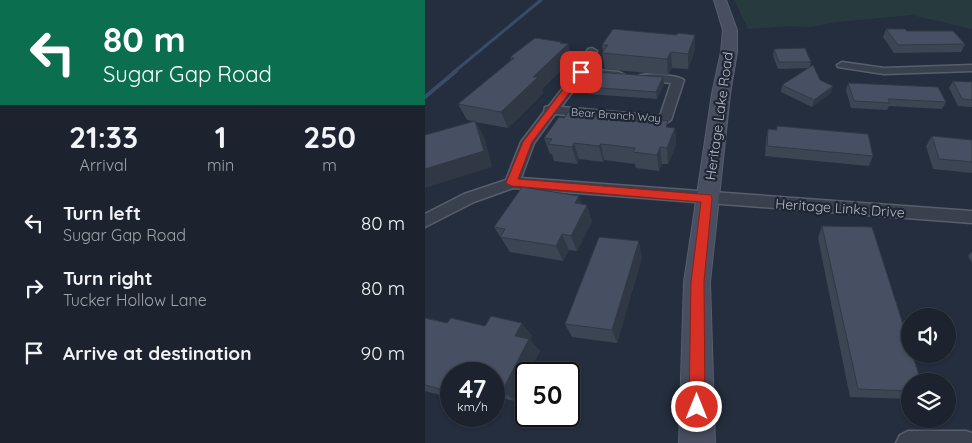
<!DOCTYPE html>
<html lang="en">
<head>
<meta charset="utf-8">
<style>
  body { margin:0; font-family:Quicksand,sans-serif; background:#292f3a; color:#f1f3f6; height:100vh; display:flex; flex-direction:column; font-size:19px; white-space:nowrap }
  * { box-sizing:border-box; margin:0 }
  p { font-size:16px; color:#a0a4aa }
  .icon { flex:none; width:28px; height:28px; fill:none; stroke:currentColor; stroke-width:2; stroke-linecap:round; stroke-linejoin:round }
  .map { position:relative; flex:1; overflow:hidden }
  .sheet { display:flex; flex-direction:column; background:#1c222e; width:425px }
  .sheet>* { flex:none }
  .hud { background:#0b6e4f; color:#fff; overflow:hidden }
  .buttons { position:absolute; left:476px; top:308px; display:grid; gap:10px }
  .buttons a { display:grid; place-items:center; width:55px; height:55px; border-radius:50%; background:#1c222e; box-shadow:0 1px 4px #0004,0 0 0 1px #3a3f4a; font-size:25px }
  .speed { position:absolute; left:15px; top:362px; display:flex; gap:10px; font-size:25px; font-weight:700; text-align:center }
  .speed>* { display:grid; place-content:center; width:65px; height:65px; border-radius:50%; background:#1c222e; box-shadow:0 1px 4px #0004,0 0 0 1px #3a3f4a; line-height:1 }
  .speed small { font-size:12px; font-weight:400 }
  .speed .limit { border:2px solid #111; border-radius:8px; background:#fff; color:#111 }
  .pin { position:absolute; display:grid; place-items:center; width:42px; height:42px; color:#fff; margin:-21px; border-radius:10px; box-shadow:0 2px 8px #0006 }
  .me { position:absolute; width:55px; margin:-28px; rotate:0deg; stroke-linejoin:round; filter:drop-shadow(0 0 4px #0008) }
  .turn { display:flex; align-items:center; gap:18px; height:105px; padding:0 20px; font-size:22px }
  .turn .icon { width:65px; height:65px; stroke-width:2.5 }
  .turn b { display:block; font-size:35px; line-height:42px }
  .eta { display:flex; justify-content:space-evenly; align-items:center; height:85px; text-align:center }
  .eta b { font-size:30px; font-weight:700; line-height:35px }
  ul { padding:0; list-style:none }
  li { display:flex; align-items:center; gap:15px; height:65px; padding:0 20px }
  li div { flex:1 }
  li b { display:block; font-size:19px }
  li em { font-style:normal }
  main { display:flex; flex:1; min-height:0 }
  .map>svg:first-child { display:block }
  .green { fill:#273b3f }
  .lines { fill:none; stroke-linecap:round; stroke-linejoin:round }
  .stream-far1 { stroke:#3a4b67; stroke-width:3 }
  .stream { stroke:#3a4b67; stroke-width:4 }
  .minor-casing { stroke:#575e6c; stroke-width:3 }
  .secondary-casing { stroke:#575e6c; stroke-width:2 }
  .minor { fill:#39404e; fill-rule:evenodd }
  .secondary { fill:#474f61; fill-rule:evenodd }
  .wall { fill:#3c4554 }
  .shaded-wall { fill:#313845 }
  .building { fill:#465062; stroke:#313845 }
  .route { fill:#d93025; stroke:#8d1f18 }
  .labels { text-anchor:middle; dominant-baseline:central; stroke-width:4.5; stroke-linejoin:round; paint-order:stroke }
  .far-street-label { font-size:11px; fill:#b5bcc9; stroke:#1e2533 }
  .street-label { font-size:14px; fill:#b5bcc9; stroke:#1e2533 }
</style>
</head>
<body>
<main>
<section class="sheet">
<div class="hud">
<div class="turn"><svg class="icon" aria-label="left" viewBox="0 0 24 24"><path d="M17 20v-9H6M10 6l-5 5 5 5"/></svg><div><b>80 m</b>Sugar Gap Road</div></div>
</div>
<div class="eta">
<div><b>21:33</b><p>Arrival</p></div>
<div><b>1</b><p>min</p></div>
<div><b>250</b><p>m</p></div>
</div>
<ul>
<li><svg class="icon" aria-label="left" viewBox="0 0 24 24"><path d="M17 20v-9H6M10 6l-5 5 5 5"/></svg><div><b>Turn left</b><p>Sugar Gap Road</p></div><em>80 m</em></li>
<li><svg class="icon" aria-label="right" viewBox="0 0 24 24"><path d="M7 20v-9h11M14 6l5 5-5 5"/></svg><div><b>Turn right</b><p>Tucker Hollow Lane</p></div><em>80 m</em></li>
<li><svg class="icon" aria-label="arrive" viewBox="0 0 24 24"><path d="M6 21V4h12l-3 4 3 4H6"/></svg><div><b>Arrive at destination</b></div><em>90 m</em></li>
</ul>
</section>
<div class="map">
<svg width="547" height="443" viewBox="0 0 547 443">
  <rect width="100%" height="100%" fill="#252e3e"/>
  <path class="green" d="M309,0H547V29L487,15L412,22L386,27L364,26L323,29Z"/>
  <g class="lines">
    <path class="stream-far1" d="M29,72L116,0"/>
    <path class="stream" d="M0,97L31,71"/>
    <g class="minor-casing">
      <g id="minor">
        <path d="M167,48L172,51L163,69L194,72L200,75L194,78L159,76L136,107L235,116L246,83L218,80L212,77C218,72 253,75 259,80L246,120L240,124L130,114L109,143L96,178L547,211V223L88,188L49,202L0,227V214L39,194L81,180L96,142L119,112L120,107L124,106L151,71L163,49Z"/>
        <path d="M417,62L459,68L547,65V71L459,74L413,67L412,65Z"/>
        <path d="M483,431H541L547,433V443H471L475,435Z"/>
      </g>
    </g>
    <g class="secondary-casing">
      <path id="secondary" d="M289,0H301L312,30V52L305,94L285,282L290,443H254L259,282L287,94L296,52L298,30Z"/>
    </g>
    <use href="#minor" class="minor"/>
    <use href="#secondary" class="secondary"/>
  </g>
  <g class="wall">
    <path d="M461,29L540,44L536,52L469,53L458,37Z"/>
    <path d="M138,44L147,60L117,89L118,93L83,128L50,122L59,137L67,167L49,121L42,120L33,104L86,60L85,57Z"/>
    <path d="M177,45L270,50L263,69L247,68L243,75L180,69L177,53L178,52Z"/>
    <path d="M349,49L386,62L385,67L395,80L406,93L387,107L356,92L357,85L383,68L353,69L348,56Z"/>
    <path d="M238,77L239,84L232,99L163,94L162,87Z"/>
    <path d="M528,81L547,82V107L533,106L524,88Z"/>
    <path d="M423,83L521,102L517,109L464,106L462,110L426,108L421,90Z"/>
    <path d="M197,120L250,128L251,144L243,164H237L234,171L211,168L210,164L179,160L178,162L154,159L152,164L129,161L127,154H125L119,138Z"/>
    <path d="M352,126L448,156L444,166L340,156L341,140L343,129L351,130Z"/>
    <path d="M507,136L547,140V173L508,169L501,146Z"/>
    <path d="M157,204L167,221L152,251L144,250L138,261L85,252L69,227Z"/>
    <path d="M397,226L485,381V399L425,397L393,238Z"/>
    <path d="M547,252V263L543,256Z"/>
    <path d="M217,257L192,343L147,337L140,324Z"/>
    <path d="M0,318L22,323L107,336L105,340L115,351L103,374H101V378L90,401L81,399L71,418L64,416H69V374H26V403L21,400L23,397L0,391Z"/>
  </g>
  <g class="shaded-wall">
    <path d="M270,35V50L263,69V54Z"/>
    <path d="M137,42L139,48L143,44L147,60L117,89L118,93L83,128L76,112L108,77Z"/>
    <path d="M246,52L247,68L243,75L242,59Z"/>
    <path d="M238,77L239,84L232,99L231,92Z"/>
    <path d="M408,86L406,93L387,107L389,100Z"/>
    <path d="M50,121L59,137L67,167L0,188V169Z"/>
    <path d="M250,128L251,144L243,164L242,148Z"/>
    <path d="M149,143L154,159L152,164L147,147Z"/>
    <path d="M176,144L179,160L178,162L174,146Z"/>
    <path d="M235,147L237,164L234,171L232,155Z"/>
    <path d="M154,196L159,210L162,205L167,221L152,251L146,236L150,203Z"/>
    <path d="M137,234L144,250L138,261L131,246Z"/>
    <path d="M214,241L217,257L192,343L187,330Z"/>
    <path d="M97,323L107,336L105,340L115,351L103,374H101V378L90,401L77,391L90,336Z"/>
    <path d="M69,390L81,399L71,418L68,416Z"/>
  </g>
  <g class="building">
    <path d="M188,29L252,35L253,33L270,35L263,54L246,52L242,59L177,53L183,45H177Z"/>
    <path d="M461,29H480L482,31H528L540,44L473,45Z"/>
    <path d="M110,38L137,42L135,43L143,44L108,77H113L76,112L33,104L89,58L85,57Z"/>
    <path d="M380,48L386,62H354L349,49Z"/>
    <path d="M388,65L395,80L408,86L389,100L357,85Z"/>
    <path d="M172,72L238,77L231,92L162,87Z"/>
    <path d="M528,81L547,82V100L537,99Z"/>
    <path d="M423,83L513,87L521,102L463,99L465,103L429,101Z"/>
    <path d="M143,112L197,120L220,122L222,118L243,121L241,127L250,128L242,148L235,147L232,155L208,152L210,148L176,144L174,146L149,143L147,147L123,144L127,139L119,138L134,117L139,118Z"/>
    <path d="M50,121L59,151L0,169V135Z"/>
    <path d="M352,126L443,134L448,156L342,146L343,129L352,130Z"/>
    <path d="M507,136L547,140V162L514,159Z"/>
    <path d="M97,187L154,196L150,203L162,205L146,236L137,234L131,246L75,237L80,229L69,227Z"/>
    <path d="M397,226L447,227L485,346V354H487L496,381H485V391L433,389Z"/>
    <path d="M174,237L214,241L187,330L140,324Z"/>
    <path d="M66,316L97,323L90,336L104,339L77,391L69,389V374H26V401L21,400L26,392L0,385V318L22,323L26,318L60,326Z"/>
  </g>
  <path class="route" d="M153,70L160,72L107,142L93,179L286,195L287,198L279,282L280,407L278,413L272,415L267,413L264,407L266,282L276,202L87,186L81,183L98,142Z"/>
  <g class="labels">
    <g class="far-street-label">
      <text transform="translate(191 115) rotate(4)">Bear Branch Way</text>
    </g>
    <g class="street-label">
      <text transform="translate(294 116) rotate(-82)">Heritage Lake Road</text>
      <text transform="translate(415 208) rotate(4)">Heritage Links Drive</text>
    </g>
  </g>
</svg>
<div class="buttons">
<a><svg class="icon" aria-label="sound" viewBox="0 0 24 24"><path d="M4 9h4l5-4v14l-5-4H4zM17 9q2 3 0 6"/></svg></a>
<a><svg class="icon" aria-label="layers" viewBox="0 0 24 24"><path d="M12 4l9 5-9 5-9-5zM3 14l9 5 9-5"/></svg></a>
</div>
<div class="speed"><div>47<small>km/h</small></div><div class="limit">50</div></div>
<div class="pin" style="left:156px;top:72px;background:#d93025"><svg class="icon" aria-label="arrive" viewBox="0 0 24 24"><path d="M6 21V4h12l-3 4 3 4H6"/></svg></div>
<svg class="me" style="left:272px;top:407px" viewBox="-20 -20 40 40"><circle r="17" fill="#d93025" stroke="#fff" stroke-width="3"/><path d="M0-11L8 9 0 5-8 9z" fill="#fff"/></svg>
</div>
</main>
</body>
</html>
